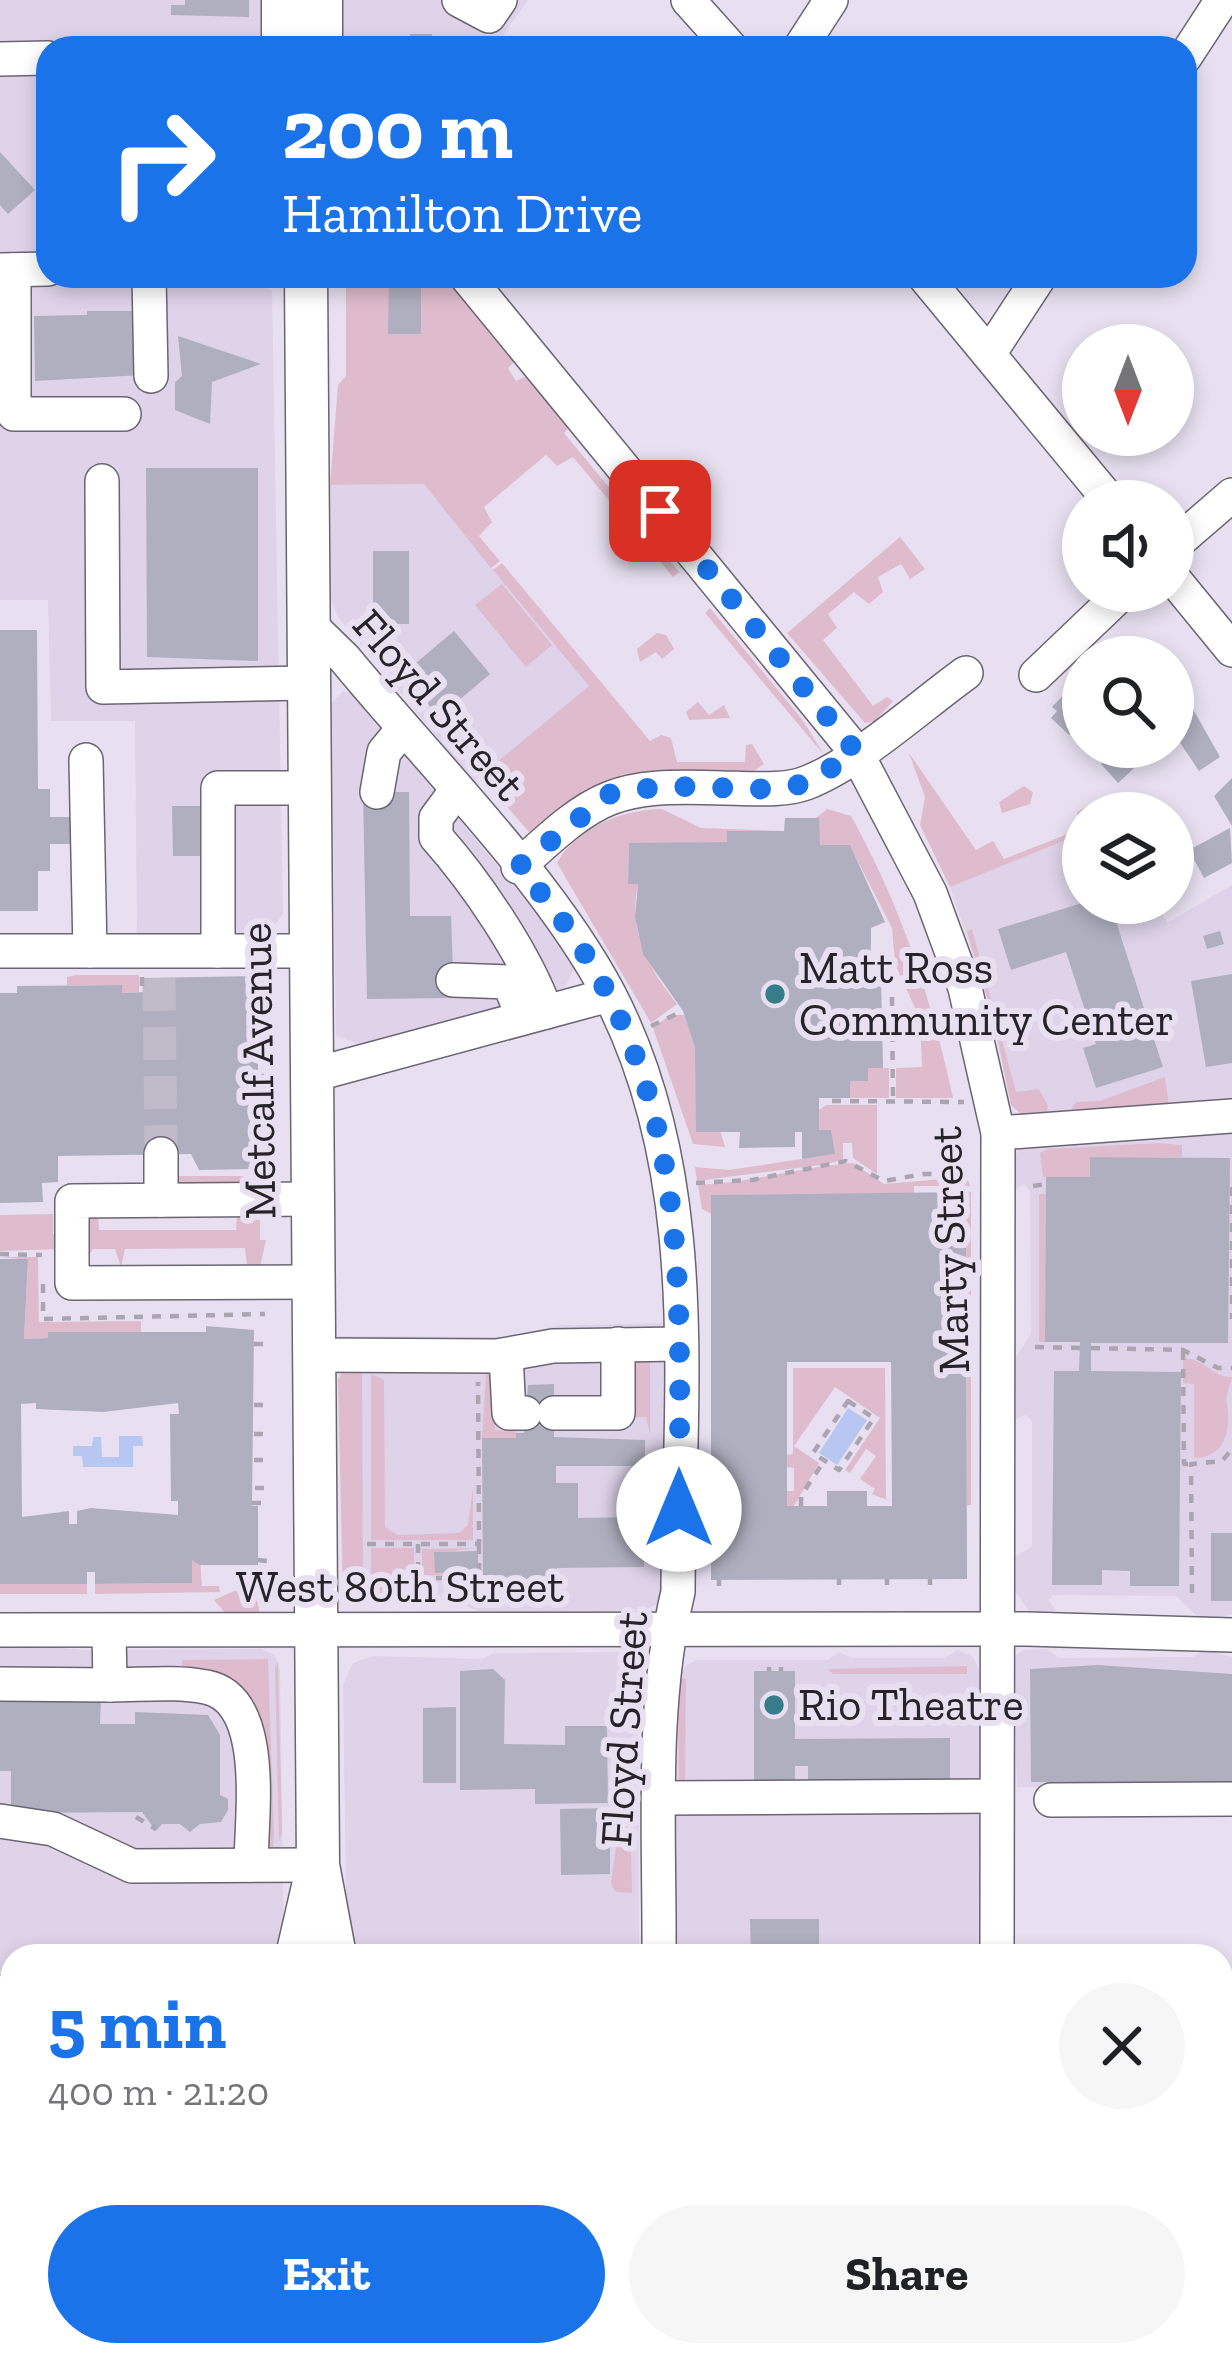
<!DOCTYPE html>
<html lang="en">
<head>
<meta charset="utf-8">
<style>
  body { margin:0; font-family:"Zilla Slab",serif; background:#f6f6f6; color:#202124; height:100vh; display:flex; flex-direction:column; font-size:45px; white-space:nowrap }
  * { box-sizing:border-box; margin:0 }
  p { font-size:39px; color:#757577 }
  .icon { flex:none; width:66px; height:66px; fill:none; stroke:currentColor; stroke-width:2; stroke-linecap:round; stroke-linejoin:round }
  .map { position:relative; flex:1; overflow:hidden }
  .side { position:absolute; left:0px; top:1944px; width:1233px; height:423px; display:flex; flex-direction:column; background:#fff; border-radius:36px 36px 0 0; box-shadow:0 6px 18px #0003 }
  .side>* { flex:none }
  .hud { position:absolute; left:36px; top:36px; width:1161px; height:252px; border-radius:36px; box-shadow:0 6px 18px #0003; background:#1a73e8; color:#fff; overflow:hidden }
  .needle { width:78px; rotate:180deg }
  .fabs { position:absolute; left:1062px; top:324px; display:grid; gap:24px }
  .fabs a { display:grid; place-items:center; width:132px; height:132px; border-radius:50%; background:#fff; box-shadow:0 6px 18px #0003; font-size:60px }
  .pin { position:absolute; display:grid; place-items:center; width:102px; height:102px; color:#fff; margin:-51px; border-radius:24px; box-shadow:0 6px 18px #0006 }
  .me { position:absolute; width:132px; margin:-66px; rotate:0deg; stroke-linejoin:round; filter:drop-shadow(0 0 9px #0008) }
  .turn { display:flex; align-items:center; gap:42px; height:252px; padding:0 48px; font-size:54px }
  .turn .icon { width:156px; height:156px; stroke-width:2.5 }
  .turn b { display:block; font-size:84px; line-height:102px }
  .round { display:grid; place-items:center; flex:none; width:126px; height:126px; border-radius:63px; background:#f6f6f6 }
  .headline { display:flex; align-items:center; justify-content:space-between; height:204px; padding:0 48px }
  h1 { font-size:72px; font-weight:700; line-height:90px; color:#1a73e8 }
  .button { display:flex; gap:24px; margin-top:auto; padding:24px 48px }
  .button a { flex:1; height:138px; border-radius:72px; background:#1a73e8; color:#fff; font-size:48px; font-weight:700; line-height:138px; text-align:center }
  .button a+a { background:#f6f6f6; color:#202124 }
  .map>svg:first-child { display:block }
  .built { fill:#ded3e9 }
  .green { fill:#debccd }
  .water { fill:#b8c7f2 }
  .building { fill:#b0afbf; fill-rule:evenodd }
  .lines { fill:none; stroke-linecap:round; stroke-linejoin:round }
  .minor-tunnel { stroke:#c1bac8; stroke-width:33; stroke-dasharray:33 16; stroke-linecap:butt }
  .minor-casing { stroke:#6b6472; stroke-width:36 }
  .major-casing { stroke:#6b6472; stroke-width:45 }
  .path { stroke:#aba5b2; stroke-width:4.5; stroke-dasharray:9 9; stroke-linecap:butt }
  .minor { stroke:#fff; stroke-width:33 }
  .major { stroke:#fff; stroke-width:42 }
  .route { stroke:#1a73e8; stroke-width:21; stroke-dasharray:0 37.8 }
  .poi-dot { fill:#377c8a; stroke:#e8e0f0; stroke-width:4.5 }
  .labels { text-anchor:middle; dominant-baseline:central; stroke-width:12; stroke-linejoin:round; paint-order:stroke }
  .street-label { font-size:45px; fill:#262329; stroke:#e8e0f0 }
  .poi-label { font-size:45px; fill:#262329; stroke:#e8e0f0; text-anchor:start }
</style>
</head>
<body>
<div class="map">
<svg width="1232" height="2365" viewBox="0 0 1232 2365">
  <rect width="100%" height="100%" fill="#e8e0f0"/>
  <g class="built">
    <path d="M0,0H270V48H48V256H0Z"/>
    <path d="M336,0H528L494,48H335Z"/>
    <path d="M0,279H249L272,291L283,914L270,932L137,936L135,721H51L48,600H0Z"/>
    <path d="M424,484L590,686L474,782L338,617L329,594V485Z"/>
    <path d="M343,691L358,695L539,917L574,969L565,988L362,1045L336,1036L331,704Z"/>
    <path d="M1083,833V903H1157L1167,923L1232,885V1106L1035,1117L1011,1105L987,996L950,887Z"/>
    <path d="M1232,1131V1614L1203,1622L1176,1596L1053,1595L1048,1600L1057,1611H1029L1014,1590L1015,1557L1032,1546V1421L1026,1415L1015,1419L1014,1360L1031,1334L1030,1191L1024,1184L1014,1190L1012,1160L1021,1146Z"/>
    <path d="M666,1323V1590L658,1604L642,1611H478L457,1602L366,1603L349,1598L342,1582L338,1336L508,1337L561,1325Z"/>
    <path d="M0,1643L85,1650L261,1649L275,1655L280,1670L284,1956H12V2299H0Z"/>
    <path d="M1047,1649L1059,1658L1193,1657L1203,1650L1232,1657V1788L1017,1787L1013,1657L1024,1650Z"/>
    <path d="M958,1650L973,1657L981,1674V1956H675L677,1684L685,1666L696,1660H828L839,1652L852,1658H944Z"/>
    <path d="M621,1652L639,1657L647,1676L638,1684L639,1956H347L343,1685L353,1663L373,1656L482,1659L494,1653Z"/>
    <rect x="1221" y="2032" width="11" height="281"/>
    <path d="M0,2336L12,2337V2355L250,2356L281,2365H0Z"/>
    <path d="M714,2355H979L984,2365H683L694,2357Z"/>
  </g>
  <g class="green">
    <path d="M346,276H444L515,361L508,368L516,381L526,376L569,427L564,433L679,572L673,577L573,457L557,466L546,455L484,507L492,522L479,536L500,561L491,568L424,484L330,485L338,385L346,376Z"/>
    <path d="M900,537L925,569L910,579L901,564L878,577L883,592L869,604L854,592L828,614L837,628L823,640L873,706L887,697L893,701L875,721L865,723L787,633Z"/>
    <path d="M502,563L650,741L661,735L671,738L677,762H745L746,745L752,744L764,764L754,771C645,771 618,759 530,833L480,776L589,686L493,570Z"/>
    <path d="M502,584L552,645L526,667L475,605Z"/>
    <path d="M710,608L802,719L824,755L705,613Z"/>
    <path d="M657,633L666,635L674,649L662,659L656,652L640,662L637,649Z"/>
    <path d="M698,702L709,715L724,705L730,718L689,720L686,712Z"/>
    <path d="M909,753L976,850L993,841L1004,859L1081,829L1077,812L1092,803L1099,813H1083V833L950,887L920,825L925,797Z"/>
    <path d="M1024,786L1033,792L1030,804L1002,813L999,802Z"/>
    <path d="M662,809L701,828L784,831L727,832V842L629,844L628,883L638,884C628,933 648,967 677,1004L651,1023L557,863C578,826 622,810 662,809Z"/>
    <path d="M827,809L851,816C901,906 931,997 953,1098H896V1068L922,1067L920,1019L895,964L892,928L850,846L820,845L816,818Z"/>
    <path d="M972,929L1016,1092L1039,1089L1048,1106L1046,1116H1023L1011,1105L994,1020L967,932Z"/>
    <path d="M76,975H139V992L122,993L121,985H67V977Z"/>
    <path d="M670,1015H684L690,1029L725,1147L693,1144L653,1028Z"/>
    <path d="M868,1068H889V1098H850V1081Z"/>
    <path d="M1165,1077L1169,1106L1071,1109L1076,1102L1100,1101Z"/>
    <path d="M826,1105H877V1174L853,1158L852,1143H843V1159L828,1164L697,1181L695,1167L729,1170L834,1154L831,1130H819V1110Z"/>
    <path d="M1159,1143L1182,1145V1157H1090V1177H1043L1040,1153L1048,1149Z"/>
    <path d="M853,1163L884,1184L967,1177L970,1186H914V1194L712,1195V1214L702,1209L698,1185C751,1183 800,1167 853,1163Z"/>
    <path d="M173,1176H260V1187L182,1186Z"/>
    <path d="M966,1192H971V1505H967Z"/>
    <path d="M1039,1194H1046L1045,1342H1039Z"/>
    <path d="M260,1210V1240H266L260,1267L247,1266L245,1248L125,1249L121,1267L115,1249H93L88,1256L89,1214L98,1215L99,1230H236L237,1216Z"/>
    <path d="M53,1214V1234L63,1235V1249L0,1251V1215Z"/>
    <path d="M0,1257H38L39,1322L147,1321H141V1332H49L48,1338L24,1339L28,1260Z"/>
    <path d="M1183,1359C1203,1356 1211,1377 1232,1377L1226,1398C1232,1426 1227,1458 1194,1458V1384L1183,1383Z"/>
    <path d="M628,1360H650V1435L646,1417H633Z"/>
    <path d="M362,1367L363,1588H343L338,1380L344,1369Z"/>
    <path d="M793,1368H885L886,1499L892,1502L872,1494L875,1489L860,1479L876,1456L866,1449L850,1473L845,1470L880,1418L835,1387L794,1446L819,1463L794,1506H787V1491H794V1468L787,1467V1455L793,1454Z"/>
    <path d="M371,1374L384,1380L385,1527L398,1535L460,1533L468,1525L473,1488V1540H371Z"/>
    <path d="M486,1374H494L495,1430L516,1431V1438H482Z"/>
    <path d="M371,1548H414V1594H379L371,1588Z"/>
    <path d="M476,1548L435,1553V1573L476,1575H422V1549Z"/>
    <path d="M192,1560H200L202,1586H219L220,1592L95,1594V1584L191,1583Z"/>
    <rect x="0" y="1584" width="87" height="10"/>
    <path d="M234,1591L256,1595L260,1615L225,1613L214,1600Z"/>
    <path d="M268,1659L274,1835L273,1847L262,1849L259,1738L182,1677V1660Z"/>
    <path d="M278,1662L282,1832L279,1841L275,1667Z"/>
    <path d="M967,1666V1674H833L828,1669Z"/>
    <path d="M678,1677L686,1679L685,1781L679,1785Z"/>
    <path d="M614,1804H632V1843L610,1839Z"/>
    <path d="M616,1847H631L632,1893L616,1892L611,1884Z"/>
  </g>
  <g class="water">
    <path d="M848,1408L867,1420L837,1465L819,1453Z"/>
    <path d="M119,1436H142L143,1446H133V1467H83L82,1456H73V1446H92L93,1437H101L102,1457H119Z"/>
  </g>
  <g class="building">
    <path d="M185,0H249V17L171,15V5H185Z"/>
    <rect x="410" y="34" width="22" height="14"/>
    <path d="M0,152L35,190L8,214L0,205Z"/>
    <path d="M389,281L421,282V334H388Z"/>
    <path d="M87,311H141L142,375L35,381L34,316L87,315Z"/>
    <path d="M178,336L261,364L212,382L210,424L175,410V382L182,376Z"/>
    <path d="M146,468H258V661L147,657Z"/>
    <rect x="373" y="551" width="36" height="73"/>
    <path d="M0,630H37L38,789H50V817H74V844H50V871H38V911H0Z"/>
    <path d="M454,631L490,674L439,717L403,674Z"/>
    <path d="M1129,638L1136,647L1147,639L1161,657H1115L1111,651Z"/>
    <path d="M1072,686L1083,696V736L1075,728L1069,735L1051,718L1057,711L1052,707Z"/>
    <path d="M1193,709L1220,757L1199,771L1173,732V722Z"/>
    <path d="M1120,747H1131L1143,760L1118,783L1101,764Z"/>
    <path d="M1232,778V826L1214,796Z"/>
    <path d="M363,792H409L410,916H451L454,998L367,999Z"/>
    <path d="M172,806H206V856H173Z"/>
    <path d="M785,818H819L820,845H850L885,922L871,928V940L870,977H881L883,1068H868V1081H850V1098H819V1130H831L835,1154L802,1159V1132H795V1147L739,1148L740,1132H696L695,1047L683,1011L643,954L635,917L638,884H628L629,843L727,842V831H784Z"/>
    <path d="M1230,828L1232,863L1204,878L1189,850Z"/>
    <path d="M1082,903H1110L1163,1067L1096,1088L1083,1048L1096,1044L1066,952L1011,970L998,929Z"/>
    <path d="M1220,931L1224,944L1207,949L1203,936Z"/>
    <path d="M1232,974V1063L1206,1067L1191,981Z"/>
    <path d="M257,976L259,1157H251V1169L199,1170L191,1154L58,1156V1182L42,1183L43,1202L0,1203V993H17V986L122,985V993L145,992L144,978Z"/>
    <path d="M1090,1157L1230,1158L1228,1343H1091V1371L1181,1372L1179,1586H1130V1571L1102,1570V1585H1052L1054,1371H1079L1080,1342H1045L1046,1177H1090Z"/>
    <path d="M966,1192L967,1579L711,1580V1195ZM787,1362H891L892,1506H867V1491H827V1506H787Z"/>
    <path d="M0,1259H28L24,1339L48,1338V1332H206V1326L254,1330L252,1506H258V1565H200L192,1560V1583L95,1584V1572H87V1584H0ZM36,1403V1409L103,1412L178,1403L179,1414H170L171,1501H178V1515L91,1508L77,1511V1524H69V1511L22,1517L21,1404Z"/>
    <path d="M554,1384V1437L645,1440V1466H556V1483H578V1518L644,1517V1567L557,1568V1578L483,1581L482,1438H516V1433H524L528,1385Z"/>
    <rect x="1211" y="1533" width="21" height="68"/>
    <path d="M478,1551V1572L435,1573L434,1552Z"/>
    <path d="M1098,1665L1232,1674V1782H1031L1030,1669Z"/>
    <path d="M493,1669L505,1680L504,1744L565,1745V1726H607L608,1803L535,1804V1789L460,1790V1671Z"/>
    <path d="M754,1671H795V1739L950,1738V1783H808V1766H795V1786H754Z"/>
    <path d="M0,1696L101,1697L100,1724H135V1712L208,1715L220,1735V1795L228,1799V1810L221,1822L200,1824L190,1832L180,1824H162L156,1831L142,1812L11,1813V1771H0Z"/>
    <path d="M456,1707V1783H423V1708Z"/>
    <path d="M610,1808V1874L561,1875L560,1809Z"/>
    <path d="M750,1919H819V1956H751Z"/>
    <rect x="548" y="1950" width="35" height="6"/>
    <rect x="1221" y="2107" width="11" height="104"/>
  </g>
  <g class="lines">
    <path class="minor-tunnel" d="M159,978L161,1154"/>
    <g class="minor-casing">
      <g id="minor">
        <path d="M459,0L489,16L500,0"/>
        <path d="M688,0L731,48"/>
        <path d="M800,48L831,0"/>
        <path d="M1185,57L1222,0"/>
        <path d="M0,59L48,58"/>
        <path d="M0,270L48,269"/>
        <path d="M14,270V414H124"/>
        <path d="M149,276L151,376"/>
        <path d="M466,276L856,752L930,893L965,988L998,1133L997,1956"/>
        <path d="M924,276L1110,501"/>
        <path d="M989,354L1040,276"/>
        <path d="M102,481L103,687L305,683"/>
        <path d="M1173,546L1232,495"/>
        <path d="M1173,578L1232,650"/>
        <path d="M305,620L345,659C429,761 549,880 609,994C705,1178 679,1392 678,1592C650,1708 660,1837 659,1956"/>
        <path d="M1036,675L1124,591"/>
        <path d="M86,760L90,951"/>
        <path d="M456,791L436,818V837C476,882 526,955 546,1012"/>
        <path d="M377,792L384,752L403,729"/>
        <path d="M518,867C598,793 614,784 723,788C749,788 782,792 806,783C858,763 920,706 966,673"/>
        <path d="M0,951H308"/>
        <path d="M218,951V788H306"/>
        <path d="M453,980L509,982L523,1018"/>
        <path d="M309,1076L609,995"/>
        <path d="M998,1133L1232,1116"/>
        <path d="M310,1199L72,1201V1283L311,1282"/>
        <path d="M161,1200V1154"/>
        <path d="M312,1355L497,1356L553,1346L680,1344"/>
        <path d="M506,1355L509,1413H525"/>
        <path d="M554,1413H618V1344"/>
        <path d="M0,1630L1027,1629L1232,1635"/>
        <path d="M109,1631L110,1685C141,1685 176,1681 206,1687C269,1699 251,1818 251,1865"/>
        <path d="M0,1684L110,1685"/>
        <path d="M659,1798L996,1796"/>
        <path d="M1051,1800L1232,1799"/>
        <path d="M0,1821L53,1829L132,1866L318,1865"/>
        <path d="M0,1992H12"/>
        <path d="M0,2321L12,2324"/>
        <path d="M657,2355V2365"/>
        <path d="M757,2365V2355"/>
        <path d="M999,2365V2355"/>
      </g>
    </g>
    <g class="major-casing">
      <g id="major">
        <path d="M283,0V48"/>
        <path d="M321,0V48"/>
        <path d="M306,276L318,1865L335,1956"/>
        <path d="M297,1956L315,1878"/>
        <path d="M1221,2332H1232"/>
        <path d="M299,2355V2365"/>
        <path d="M344,2355H578"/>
      </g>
    </g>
    <g class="path">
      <path d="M142,977V992"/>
      <path d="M257,997H264"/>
      <path d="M892,997L893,1101"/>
      <path d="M257,1023H264"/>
      <path d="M651,1026L683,1011"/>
      <path d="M258,1057H264"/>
      <path d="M258,1076H264"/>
      <path d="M832,1101L964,1102"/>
      <path d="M258,1121H264"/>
      <path d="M251,1163H265"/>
      <path d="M696,1183L752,1180L846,1161L884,1181L924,1174H969"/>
      <path d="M1033,1186L1046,1184"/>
      <path d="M1232,1187V1319"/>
      <path d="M0,1254L42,1255"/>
      <path d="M43,1284V1319L265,1314"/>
      <path d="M254,1344H265"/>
      <path d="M1035,1347L1080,1348"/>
      <path d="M1091,1348L1183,1350L1218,1368H1232"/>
      <path d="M1183,1351L1184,1464H1191"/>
      <path d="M848,1401L874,1418L839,1470L813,1453Z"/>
      <path d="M254,1405H266"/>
      <path d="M254,1434H266"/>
      <path d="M254,1460H266"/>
      <path d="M255,1488H266"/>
      <path d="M252,1503H266"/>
      <path d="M801,1506V1496L824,1461"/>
      <path d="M367,1544H479L478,1382"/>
      <path d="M418,1544V1597"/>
      <path d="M479,1545V1581"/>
      <path d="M258,1560L267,1561"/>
      <path d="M418,1578H462L541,1592V1600"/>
      <path d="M839,1579V1585"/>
      <path d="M887,1579V1585"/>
      <path d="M930,1579V1585"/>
      <path d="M719,1580V1586"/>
      <path d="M1192,1593L1191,1464L1222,1461L1232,1449"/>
      <path d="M467,1601L471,1580"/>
      <path d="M781,1667V1671"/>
      <path d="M769,1671V1667"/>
      <path d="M136,1817L156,1829"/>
      <path d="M1221,2216H1232"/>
      <path d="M1221,2252L1232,2251"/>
    </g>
    <use href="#minor" class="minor"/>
    <use href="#major" class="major"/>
  </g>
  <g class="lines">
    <path class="route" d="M660,511L856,752L806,784L760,789L664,786L610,794L518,867C695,1059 680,1267 679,1509"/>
  </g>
  <g class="poi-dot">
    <circle cx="775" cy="994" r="12"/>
    <circle cx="774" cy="1705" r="12"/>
  </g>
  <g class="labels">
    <g class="street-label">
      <text transform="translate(439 705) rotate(49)">Floyd Street</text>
      <text transform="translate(258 1071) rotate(-91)">Metcalf Avenue</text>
      <text transform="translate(950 1250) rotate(-92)">Marty Street</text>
      <text x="400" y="1587">West 80th Street</text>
      <text transform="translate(624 1729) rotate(-86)">Floyd Street</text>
    </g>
    <g class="poi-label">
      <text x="799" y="968">Matt Ross<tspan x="799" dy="52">Community Center</tspan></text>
      <text x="798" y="1705">Rio Theatre</text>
    </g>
  </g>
</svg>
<div class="fabs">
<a><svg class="needle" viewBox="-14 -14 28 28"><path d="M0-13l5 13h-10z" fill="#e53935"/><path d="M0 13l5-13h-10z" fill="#757577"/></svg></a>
<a><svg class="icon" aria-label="sound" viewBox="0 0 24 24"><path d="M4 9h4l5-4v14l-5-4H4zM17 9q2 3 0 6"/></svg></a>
<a><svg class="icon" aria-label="search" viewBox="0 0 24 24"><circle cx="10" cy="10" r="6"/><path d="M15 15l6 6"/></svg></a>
<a><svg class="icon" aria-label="layers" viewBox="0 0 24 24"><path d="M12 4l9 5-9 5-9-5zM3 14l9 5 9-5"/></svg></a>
</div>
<div class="pin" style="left:660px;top:511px;background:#d93025"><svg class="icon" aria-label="arrive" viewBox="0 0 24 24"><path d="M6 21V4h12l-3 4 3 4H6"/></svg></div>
<svg class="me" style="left:679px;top:1509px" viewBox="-20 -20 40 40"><circle r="19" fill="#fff"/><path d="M0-13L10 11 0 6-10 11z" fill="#1a73e8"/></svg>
<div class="hud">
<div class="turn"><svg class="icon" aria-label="right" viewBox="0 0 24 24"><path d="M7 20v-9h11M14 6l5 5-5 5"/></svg><div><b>200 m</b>Hamilton Drive</div></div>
</div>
<section class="side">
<div class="headline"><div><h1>5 min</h1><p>400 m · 21:20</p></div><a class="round"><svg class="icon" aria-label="close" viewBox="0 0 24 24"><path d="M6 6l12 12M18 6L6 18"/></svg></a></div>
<div class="button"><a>Exit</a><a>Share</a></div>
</section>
</div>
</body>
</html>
